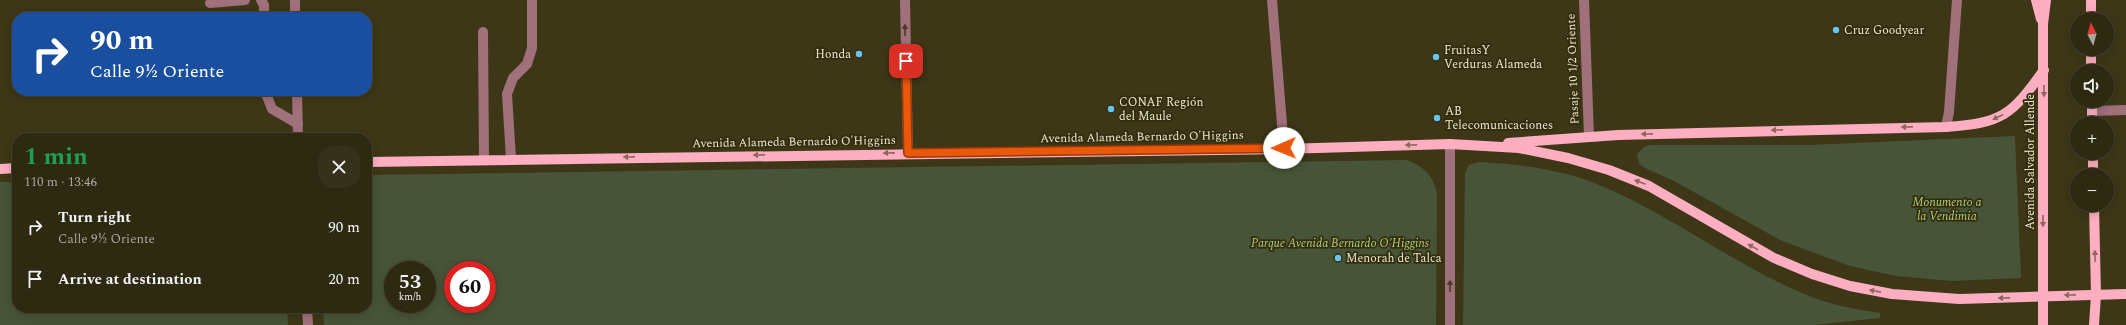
<!DOCTYPE html>
<html lang="en">
<head>
<meta charset="utf-8">
<style>
  body { margin:0; font-family:Spectral,serif; background:#36311a; color:#f1f3f6; height:100vh; display:flex; flex-direction:column; font-size:15px; white-space:nowrap }
  * { box-sizing:border-box; margin:0 }
  p { font-size:13px; color:#a7a69f }
  .icon { flex:none; width:22px; height:22px; fill:none; stroke:currentColor; stroke-width:2; stroke-linecap:round; stroke-linejoin:round }
  .map { position:relative; flex:1; overflow:hidden }
  .details { position:absolute; left:12px; top:133px; width:360px; height:180px; display:flex; flex-direction:column; background:#2e2911; border-radius:16px; box-shadow:0 2px 10px #0003,0 0 0 1px #494531 }
  .details>* { flex:none }
  .hud { position:absolute; left:12px; top:12px; width:360px; height:84px; border-radius:16px; box-shadow:0 2px 10px #0003,0 0 0 1px #494531; background:#1a4fa0; color:#fff; overflow:hidden }
  .needle { width:26px; rotate:354deg }
  .controls { position:absolute; left:2070px; top:12px; display:grid; gap:8px }
  .controls a { display:grid; place-items:center; width:44px; height:44px; border-radius:50%; background:#2e2911; box-shadow:0 2px 10px #0003,0 0 0 1px #494531; font-size:20px }
  .speed { position:absolute; left:384px; top:261px; display:flex; gap:8px; font-size:20px; font-weight:700; text-align:center }
  .speed>* { display:grid; place-content:center; width:52px; height:52px; border-radius:50%; background:#2e2911; box-shadow:0 2px 10px #0003,0 0 0 1px #494531; line-height:1 }
  .speed small { font-size:10px; font-weight:400 }
  .speed .limit { border:6px solid #d22; background:#fff; color:#111 }
  .pin { position:absolute; display:grid; place-items:center; width:34px; height:34px; color:#fff; margin:-17px; border-radius:8px; box-shadow:0 2px 6px #0006 }
  .me { position:absolute; width:44px; margin:-22px; rotate:269deg; stroke-linejoin:round; filter:drop-shadow(0 0 3px #0008) }
  .turn { display:flex; align-items:center; gap:14px; height:84px; padding:0 12px; font-size:18px }
  .turn .icon { width:52px; height:52px; stroke-width:2.5 }
  .turn b { display:block; font-size:28px; line-height:34px }
  .round { display:grid; place-items:center; flex:none; width:42px; height:42px; border-radius:16px; background:#36311a }
  .summary { display:flex; align-items:center; justify-content:space-between; height:68px; padding:0 12px }
  h1 { font-size:24px; font-weight:700; line-height:30px; color:#1e9e55 }
  ul { padding:0; list-style:none }
  li { display:flex; align-items:center; gap:12px; height:52px; padding:0 12px }
  li div { flex:1 }
  li b { display:block; font-size:15px }
  li em { font-style:normal }
  .map>svg:first-child { display:block }
  .green { fill:#475437; fill-rule:evenodd }
  .lines { fill:none; stroke-linecap:round; stroke-linejoin:round }
  .minor { stroke:#a0707b; stroke-width:10 }
  .major { stroke:#fdaec1; stroke-width:10 }
  .oneway { fill:#493a22 }
  .oneway2 { fill:#8e675d }
  .route-casing { stroke:#983908; stroke-width:10 }
  .route { stroke:#ea580c; stroke-width:7 }
  .poi-dot { fill:#64c5ee; stroke:#332d0c; stroke-width:1.5 }
  .labels { text-anchor:middle; dominant-baseline:central; stroke-width:3.5; stroke-linejoin:round; paint-order:stroke }
  .poi-label { font-size:12px; fill:#eae7d5; stroke:#332d0c; text-anchor:start }
  .street-label { font-size:12px; fill:#eae7d5; stroke:#332d0c }
  .park-label { font-size:12px; font-style:italic; fill:#acce7f; stroke:#332d0c }
</style>
</head>
<body>
<div class="map">
<svg width="2126" height="325" viewBox="0 0 2126 325">
  <rect width="100%" height="100%" fill="#3d3717"/>
  <g class="green">
    <path d="M2015,136L2021,278L1952,281L1895,276L1850,266L1780,240L1674,181L1645,168L1639,164L1637,154L1644,147L1650,145H1808Z"/>
    <path d="M1407,160C1424,167 1433,175 1437,193L1436,325H324L323,308H367V175ZM393,270H427V304H393ZM453,270H487V304H453Z"/>
    <path d="M1478,162C1517,164 1560,169 1597,184C1676,216 1743,273 1823,301C1842,307 1861,310 1880,313V318L1815,325H1463L1465,173L1469,165Z"/>
    <path d="M0,182H17V308H287L288,325H0Z"/>
  </g>
  <g class="lines">
    <g class="minor">
      <path d="M261,0L264,5V17"/>
      <path d="M295,0V17"/>
      <path d="M905,0L908,153"/>
      <path d="M1272,0L1284,149"/>
      <path d="M1584,0L1589,136"/>
      <path d="M210,3L245,0"/>
      <path d="M483,32L484,160"/>
      <path d="M265,91L272,109L298,124"/>
      <path d="M297,91L298,138"/>
      <path d="M2092,111L2126,110"/>
      <path d="M1946,127L1949,112L1957,0"/>
      <path d="M511,159L507,94L513,78L527,64L532,48V0"/>
      <path d="M307,308L308,325"/>
      <path d="M1450,325V144"/>
    </g>
    <g class="major">
      <path d="M2036,0L2041,19"/>
      <path d="M2091,0V19"/>
      <path d="M2091,49V71"/>
      <path d="M2092,101V123"/>
      <path d="M1508,143L1618,135L1946,127C2002,123 2011,116 2044,70"/>
      <path d="M2093,153V175"/>
      <path d="M367,162L1284,149L1450,144L1519,148L1568,158L1609,170L1649,186L1774,258L1812,274L1850,286L1892,294L1959,299L2126,294"/>
      <path d="M0,169L17,168"/>
      <path d="M2094,205L2096,295L2094,325"/>
      <path d="M2043,325V24L2046,0"/>
    </g>
  </g>
  <defs><path id="oneway-solid" d="M-6-.8H1V-3.2L6.5 0L1 3.2V.8H-6Z"/></defs>
  <g class="oneway">
    <use href="#oneway-solid" transform="translate(905 30) rotate(-91)"/>
    <use href="#oneway-solid" transform="translate(1450 286) rotate(-90)"/>
  </g>
  <g class="oneway2">
    <use href="#oneway-solid" transform="translate(2044 91) rotate(90)"/>
    <use href="#oneway-solid" transform="translate(1998 117) rotate(154)"/>
    <use href="#oneway-solid" transform="translate(1907 127) rotate(179)"/>
    <use href="#oneway-solid" transform="translate(1777 130) rotate(179)"/>
    <use href="#oneway-solid" transform="translate(1647 134) rotate(179)"/>
    <use href="#oneway-solid" transform="translate(1411 145) rotate(179)"/>
    <use href="#oneway-solid" transform="translate(889 153) rotate(179)"/>
    <use href="#oneway-solid" transform="translate(759 155) rotate(179)"/>
    <use href="#oneway-solid" transform="translate(629 157) rotate(179)"/>
    <use href="#oneway-solid" transform="translate(1640 182) rotate(-159)"/>
    <use href="#oneway-solid" transform="translate(2043 221) rotate(90)"/>
    <use href="#oneway-solid" transform="translate(1753 247) rotate(-151)"/>
    <use href="#oneway-solid" transform="translate(2095 256) rotate(-91)"/>
    <use href="#oneway-solid" transform="translate(1875 291) rotate(-169)"/>
    <use href="#oneway-solid" transform="translate(2070 295) rotate(179)"/>
    <use href="#oneway-solid" transform="translate(2004 298) rotate(179)"/>
  </g>
  <g class="lines">
    <g class="route-casing">
      <path id="route" d="M906,61L908,153L1284,148"/>
    </g>
    <use href="#route" class="route"/>
  </g>
  <g class="poi-dot">
    <circle cx="1836" cy="30" r="4"/>
    <circle cx="859" cy="54" r="4"/>
    <circle cx="1436" cy="57" r="4"/>
    <circle cx="1111" cy="109" r="4"/>
    <circle cx="1437" cy="118" r="4"/>
    <circle cx="1338" cy="258" r="4"/>
  </g>
  <g class="labels">
    <g class="poi-label">
      <text x="1844" y="30">Cruz Goodyear</text>
      <text x="1444" y="50">FruitasY<tspan x="1444" dy="14">Verduras Alameda</tspan></text>
      <text x="851" y="54" text-anchor="end">Honda</text>
      <text x="1119" y="102">CONAF Región<tspan x="1119" dy="14">del Maule</tspan></text>
      <text x="1445" y="111">AB<tspan x="1445" dy="14">Telecomunicaciones</tspan></text>
      <text x="1346" y="258">Menorah de Talca</text>
    </g>
    <g class="street-label">
      <text transform="translate(1573 69) rotate(-92)">Pasaje 10 1/2 Oriente</text>
      <text transform="translate(1142 137) rotate(-1)">Avenida Alameda Bernardo O'Higgins</text>
      <text transform="translate(794 142) rotate(-1)">Avenida Alameda Bernardo O'Higgins</text>
      <text transform="translate(2030 162) rotate(-90)">Avenida Salvador Allende</text>
    </g>
    <g class="park-label">
      <text x="1947" y="202">Monumento a<tspan x="1947" dy="14">la Vendimia</tspan></text>
      <text x="1340" y="243">Parque Avenida Bernardo O'Higgins</text>
    </g>
  </g>
</svg>
<div class="controls">
<a><svg class="needle" viewBox="-14 -14 28 28"><path d="M0-13l5 13h-10z" fill="#e53935"/><path d="M0 13l5-13h-10z" fill="#a7a69f"/></svg></a>
<a><svg class="icon" aria-label="sound" viewBox="0 0 24 24"><path d="M4 9h4l5-4v14l-5-4H4zM17 9q2 3 0 6"/></svg></a>
<a>+</a>
<a>−</a>
</div>
<div class="speed"><div>53<small>km/h</small></div><div class="limit">60</div></div>
<div class="pin" style="left:906px;top:61px;background:#d93025"><svg class="icon" aria-label="arrive" viewBox="0 0 24 24"><path d="M6 21V4h12l-3 4 3 4H6"/></svg></div>
<svg class="me" style="left:1284px;top:148px" viewBox="-20 -20 40 40"><circle r="19" fill="#fff"/><path d="M0-13L10 11 0 6-10 11z" fill="#ea580c"/></svg>
<div class="hud">
<div class="turn"><svg class="icon" aria-label="right" viewBox="0 0 24 24"><path d="M7 20v-9h11M14 6l5 5-5 5"/></svg><div><b>90 m</b>Calle 9½ Oriente</div></div>
</div>
<section class="details">
<div class="summary"><div><h1>1 min</h1><p>110 m · 13:46</p></div><a class="round"><svg class="icon" aria-label="close" viewBox="0 0 24 24"><path d="M6 6l12 12M18 6L6 18"/></svg></a></div>
<ul>
<li><svg class="icon" aria-label="right" viewBox="0 0 24 24"><path d="M7 20v-9h11M14 6l5 5-5 5"/></svg><div><b>Turn right</b><p>Calle 9½ Oriente</p></div><em>90 m</em></li>
<li><svg class="icon" aria-label="arrive" viewBox="0 0 24 24"><path d="M6 21V4h12l-3 4 3 4H6"/></svg><div><b>Arrive at destination</b></div><em>20 m</em></li>
</ul>
</section>
</div>
</body>
</html>
